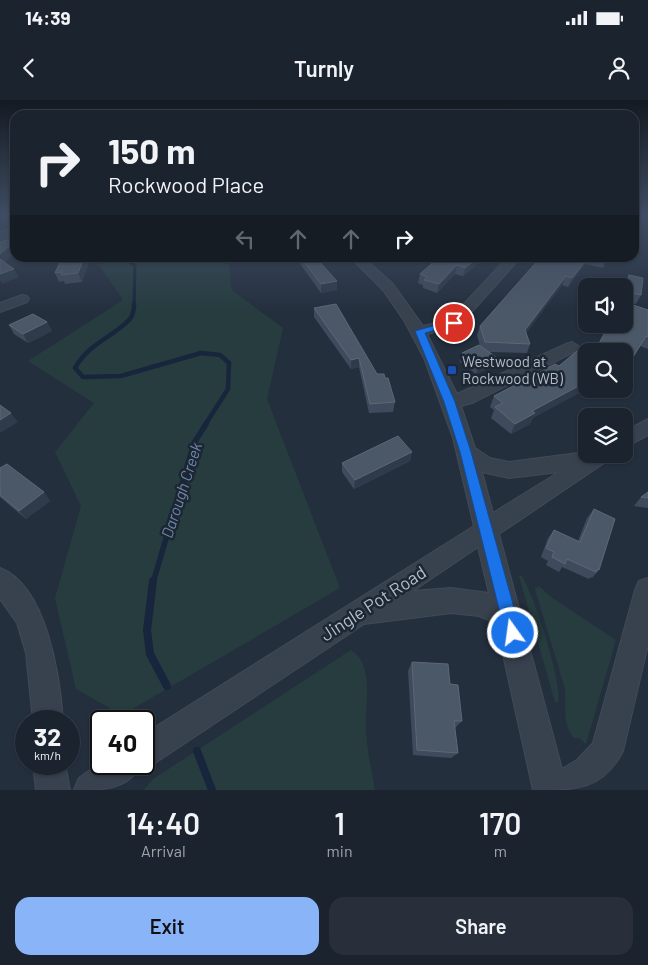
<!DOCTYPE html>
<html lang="en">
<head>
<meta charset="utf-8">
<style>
  body { margin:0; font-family:Barlow,sans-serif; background:#282f3a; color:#f1f3f6; height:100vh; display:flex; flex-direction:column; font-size:19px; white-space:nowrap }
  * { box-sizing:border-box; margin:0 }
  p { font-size:16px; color:#a0a4aa }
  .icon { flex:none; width:28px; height:28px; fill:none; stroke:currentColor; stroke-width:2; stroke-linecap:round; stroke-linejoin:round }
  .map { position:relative; height:690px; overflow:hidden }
  .drawer { display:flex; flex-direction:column; background:#1b232e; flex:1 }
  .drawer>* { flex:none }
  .hud { position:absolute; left:10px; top:10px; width:629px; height:152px; border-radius:15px; box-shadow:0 1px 4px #0004,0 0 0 1px #39404a; background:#1b232e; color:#f1f3f6; overflow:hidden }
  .tools { position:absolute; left:578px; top:178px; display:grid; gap:10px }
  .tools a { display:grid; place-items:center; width:55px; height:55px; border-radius:10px; background:#1b232e; box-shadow:0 1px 4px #0004,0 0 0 1px #39404a; font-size:25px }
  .speed { position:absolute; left:15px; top:610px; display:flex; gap:10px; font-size:25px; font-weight:700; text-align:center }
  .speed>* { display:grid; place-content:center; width:65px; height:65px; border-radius:50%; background:#1b232e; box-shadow:0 1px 4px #0004,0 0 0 1px #39404a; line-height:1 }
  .speed small { font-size:12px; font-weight:400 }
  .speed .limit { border:2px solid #111; border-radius:8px; background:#fff; color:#111 }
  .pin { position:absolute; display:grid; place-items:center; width:42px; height:42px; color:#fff; margin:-21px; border:2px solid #fff; border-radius:50%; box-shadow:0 1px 5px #0007 }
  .me { position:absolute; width:55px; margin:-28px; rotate:346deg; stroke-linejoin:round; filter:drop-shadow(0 0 4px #0008) }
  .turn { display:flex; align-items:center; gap:18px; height:105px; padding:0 15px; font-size:22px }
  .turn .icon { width:65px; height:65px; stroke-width:2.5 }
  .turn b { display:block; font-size:35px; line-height:42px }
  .lanes { display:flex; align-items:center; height:48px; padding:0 15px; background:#0003; justify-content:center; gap:25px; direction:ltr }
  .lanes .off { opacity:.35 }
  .eta { display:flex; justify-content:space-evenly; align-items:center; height:85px; text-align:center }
  .eta b { font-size:30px; font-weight:600; line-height:35px }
  .primary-button { display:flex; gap:10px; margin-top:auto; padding:10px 15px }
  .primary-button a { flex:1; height:58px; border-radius:15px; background:#8ab4f8; color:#111; font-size:20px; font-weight:600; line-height:58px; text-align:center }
  .primary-button a+a { background:#282f3a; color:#f1f3f6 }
  .status { display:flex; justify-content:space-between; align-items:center; height:35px; padding:0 25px; background:#1b232e; direction:ltr }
  .status svg { height:14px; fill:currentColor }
  header { display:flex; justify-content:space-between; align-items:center; height:65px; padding:0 15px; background:#1b232e; font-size:22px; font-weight:600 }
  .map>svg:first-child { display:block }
  .green { fill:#263c3f }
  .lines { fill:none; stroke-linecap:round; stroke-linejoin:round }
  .stream-far3 { stroke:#17263c; stroke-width:3 }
  .stream-far2 { stroke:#17263c; stroke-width:4.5 }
  .stream-far1 { stroke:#17263c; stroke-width:5.5 }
  .stream { stroke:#17263c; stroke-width:8 }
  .minor-casing { stroke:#414a57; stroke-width:2 }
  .minor { fill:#38414e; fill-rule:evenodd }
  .wall { fill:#3f4b5c }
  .shaded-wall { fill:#2f3b4b }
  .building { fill:#4b5868; stroke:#5c6777 }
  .route { fill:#1a73e8; stroke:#114b97 }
  .transit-dot { fill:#1a4fb4; stroke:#1d2633; stroke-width:2 }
  .labels { text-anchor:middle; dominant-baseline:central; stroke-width:5; stroke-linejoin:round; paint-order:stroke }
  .poi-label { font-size:15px; fill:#b4bcc9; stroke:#1d2633; text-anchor:start }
  .water-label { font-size:16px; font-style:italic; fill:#6d86a8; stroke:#1d2633 }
  .near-street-label { font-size:18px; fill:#b4bcc9; stroke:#1d2633 }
</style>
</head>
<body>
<div class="status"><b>14:39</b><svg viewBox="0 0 49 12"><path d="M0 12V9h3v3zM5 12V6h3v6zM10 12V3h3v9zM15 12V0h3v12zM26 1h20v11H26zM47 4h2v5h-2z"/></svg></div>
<header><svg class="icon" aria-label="back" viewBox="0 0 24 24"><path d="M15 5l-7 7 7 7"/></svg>Turnly<svg class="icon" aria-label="person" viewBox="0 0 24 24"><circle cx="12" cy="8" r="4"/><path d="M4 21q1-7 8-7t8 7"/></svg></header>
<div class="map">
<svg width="648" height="690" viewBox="0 0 648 690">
  <rect width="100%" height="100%" fill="#242f3e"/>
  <g class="green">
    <path d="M94,158H228L232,190L283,228L267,299L340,488L122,615L76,589L55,498L81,406L55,352L94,303L28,261L123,200Z"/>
    <path d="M519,476H522C534,496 562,581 558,602H555Z"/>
    <path d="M539,486L551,497L616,540L586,644L579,638H574C562,624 566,606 565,589L535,489Z"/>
    <path d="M351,550C376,566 364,607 366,632C367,651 372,671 375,690H144L153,679Z"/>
  </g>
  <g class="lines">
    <path class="stream-far3" d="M125,158L135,166L134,206"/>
    <path class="stream-far2" d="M134,204C134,209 133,215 130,219C112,238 89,243 75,268L83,277L121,276L201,253L220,255L229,263L228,289L205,325"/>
    <path class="stream-far1" d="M153,483L194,343L206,324"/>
    <g class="stream">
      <path d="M153,481L147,530L150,554L167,586"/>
      <path d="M197,651L212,690"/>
    </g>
    <g class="minor-casing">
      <g id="minor">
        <path d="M15,127V134L0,140V132Z"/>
        <path d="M351,158H364L393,184L423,226L449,220L507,158H520L459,226L427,234L457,294L566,244L572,242L580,247L578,250L472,303L461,306L475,348L490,358L509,362L586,352L613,354L610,359L499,434L562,669L577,660L593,643L635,490L639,481L648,478V545L623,651C603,690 577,690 533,690L496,523L479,516L451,513L364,524L155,663L144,668L140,666C128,690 101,690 74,690L79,678L101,662V664H144V634L474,426L453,338L424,258L405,222L383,190ZM482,372L509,378L559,372L493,413ZM478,447L489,493L451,488L413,491Z"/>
        <path d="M22,195L27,196L29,199L27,202L0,212V203Z"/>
        <path d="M648,319V335L624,348V332Z"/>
        <path d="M0,468C47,486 60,577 63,621H33L26,553L17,523L0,499Z"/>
        <path d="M33,664H65L70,690H36Z"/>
      </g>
    </g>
    <use href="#minor" class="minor"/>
  </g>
  <g class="wall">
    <path d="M62,158H85L88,165L82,182L65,184L64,181L59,182L55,173Z"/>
    <path d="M296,158H316L337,181V190L321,193Z"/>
    <path d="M438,158H484L463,176L455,174L437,193L423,188V185L418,183L420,174Z"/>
    <path d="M553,158H607L603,168L585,164L568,187L562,185L526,233L530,244L527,253L488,252L493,266L476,274L460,262L462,253L480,246L477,235L480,226L551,161Z"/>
    <path d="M629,175L641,195L636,204L624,201V184Z"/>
    <path d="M314,208L377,274L385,278L395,302L393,312L369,313L359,267L351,269L314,217Z"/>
    <path d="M648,210V249L640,246L624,271V251L533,318L530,324L511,334L491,318L494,310L490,307L494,296L559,266L597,247L619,229Z"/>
    <path d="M47,222L52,231L28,243L14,234L9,225Z"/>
    <path d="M412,352L410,361L354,389L342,372V363Z"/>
    <path d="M0,368L44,392L50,401L26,419L0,397Z"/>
    <path d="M648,392V408L634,406L641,397Z"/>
    <path d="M594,409L599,470L592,478L591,477L589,479L562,467L559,472L546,465L548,461L541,457L548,438L554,430L578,441L587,418Z"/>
    <path d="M412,562L450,584L462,621L455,628L458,653L451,658L413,655L408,571Z"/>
  </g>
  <g class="shaded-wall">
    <path d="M15,141V153L2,165L0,162V154Z"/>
    <path d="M84,158H85L88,165L82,182L78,173Z"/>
    <path d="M477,158H484L463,176L465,168Z"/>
    <path d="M588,158L585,164L568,187L572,178Z"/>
    <path d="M457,165L455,174L437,193L439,184Z"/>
    <path d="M14,169L19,177L2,184L0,181V174Z"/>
    <path d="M566,176L562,185L522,239L525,230Z"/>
    <path d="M337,181V190L321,193V184Z"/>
    <path d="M47,222L52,231L28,243L23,234Z"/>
    <path d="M496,257L493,266L476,274L479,265Z"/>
    <path d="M359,258V267L351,269V260Z"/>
    <path d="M586,282V289H587L533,318L530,324L511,334L515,324L532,311Z"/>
    <path d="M11,313L18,322L0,333V320Z"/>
    <path d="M412,352L410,361L354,389L355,380Z"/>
    <path d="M44,392L50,401L26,419L19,411Z"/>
  </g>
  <g class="building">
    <path d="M15,137V141L0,154V142Z"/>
    <path d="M62,158H84L78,173L61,175L62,172L55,173Z"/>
    <path d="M301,158H316L337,181L321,184Z"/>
    <path d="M438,158H477L465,168L457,165L439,184L424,180L427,177L420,174Z"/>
    <path d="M540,158L551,161L553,158H588L572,178L566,176L525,230L530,244L485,242L480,226Z"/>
    <path d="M596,158H607V160Z"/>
    <path d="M0,159L14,169L0,174Z"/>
    <path d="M629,175L643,178L641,195L626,191Z"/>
    <path d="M336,204L377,274H384L385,278H388L395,302L370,304L359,258L351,260L314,208Z"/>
    <path d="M633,205L648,210V237L646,236L630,262L625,260L624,262V251H586V282L532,311L535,313L515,324L495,307L503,303L494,296L555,264L559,266L577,251L583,254L591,244L597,247L609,225L619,229L622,224H624V220Z"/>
    <path d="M33,214L47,222L23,234L9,225Z"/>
    <path d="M479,245L496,257L479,265L462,253Z"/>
    <path d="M0,305L11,313L0,320Z"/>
    <path d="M398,336L412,352L355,380L342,363Z"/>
    <path d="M7,364L44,392L19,411L0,395V368Z"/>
    <path d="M648,392V398L641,397Z"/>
    <path d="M594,409L615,419L599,470L597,469L596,472L567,459L565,464L552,457L554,452L546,448L554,430L580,442Z"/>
    <path d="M412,562L448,564L450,584L458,585L462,621H454L458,653L417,650Z"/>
  </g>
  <linearGradient id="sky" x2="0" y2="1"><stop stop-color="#141a22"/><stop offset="0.55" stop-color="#3f4d63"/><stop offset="1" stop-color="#3f4d63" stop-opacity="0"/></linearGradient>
  <rect width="648" height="211" fill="url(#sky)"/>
  <path class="route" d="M454,220L458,221V224L425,233L455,302L471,352L521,533L518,539L513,541L507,539L505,533L460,352L444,302L415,231Z"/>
  <rect class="transit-dot" x="447" y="265" width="10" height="10" rx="2.5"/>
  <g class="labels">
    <g class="poi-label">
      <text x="462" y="261">Westwood at<tspan x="462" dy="17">Rockwood (WB)</tspan></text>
    </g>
    <g class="water-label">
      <text transform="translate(181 390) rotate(-72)">Darough Creek</text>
    </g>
    <g class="near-street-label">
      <text transform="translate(373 503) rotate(-33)">Jingle Pot Road</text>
    </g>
  </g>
</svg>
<div class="tools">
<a><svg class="icon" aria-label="sound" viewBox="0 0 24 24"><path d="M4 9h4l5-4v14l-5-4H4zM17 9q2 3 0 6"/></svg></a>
<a><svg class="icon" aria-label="search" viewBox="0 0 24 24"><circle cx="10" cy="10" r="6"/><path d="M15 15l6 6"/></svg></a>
<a><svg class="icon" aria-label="layers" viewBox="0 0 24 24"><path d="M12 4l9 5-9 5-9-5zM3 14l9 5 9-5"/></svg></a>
</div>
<div class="speed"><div>32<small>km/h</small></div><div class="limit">40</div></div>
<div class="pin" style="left:454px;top:223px;background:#d93025"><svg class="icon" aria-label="arrive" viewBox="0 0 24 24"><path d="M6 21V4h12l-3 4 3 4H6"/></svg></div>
<svg class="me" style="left:513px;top:533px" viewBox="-20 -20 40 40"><circle r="17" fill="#1a73e8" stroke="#fff" stroke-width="3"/><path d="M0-11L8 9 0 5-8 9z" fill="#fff"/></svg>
<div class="hud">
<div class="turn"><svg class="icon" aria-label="right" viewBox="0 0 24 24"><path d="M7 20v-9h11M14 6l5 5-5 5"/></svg><div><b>150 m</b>Rockwood Place</div></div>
<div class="lanes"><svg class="icon off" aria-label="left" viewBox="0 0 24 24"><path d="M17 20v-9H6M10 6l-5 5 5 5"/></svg><svg class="icon off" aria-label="ahead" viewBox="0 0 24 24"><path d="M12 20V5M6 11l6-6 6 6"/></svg><svg class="icon off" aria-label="ahead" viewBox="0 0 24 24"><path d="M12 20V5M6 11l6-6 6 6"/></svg><svg class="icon" aria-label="right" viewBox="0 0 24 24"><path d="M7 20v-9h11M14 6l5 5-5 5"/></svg></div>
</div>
</div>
<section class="drawer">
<div class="eta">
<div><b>14:40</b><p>Arrival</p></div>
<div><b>1</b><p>min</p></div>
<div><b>170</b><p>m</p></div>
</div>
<div class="primary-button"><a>Exit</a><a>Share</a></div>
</section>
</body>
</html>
